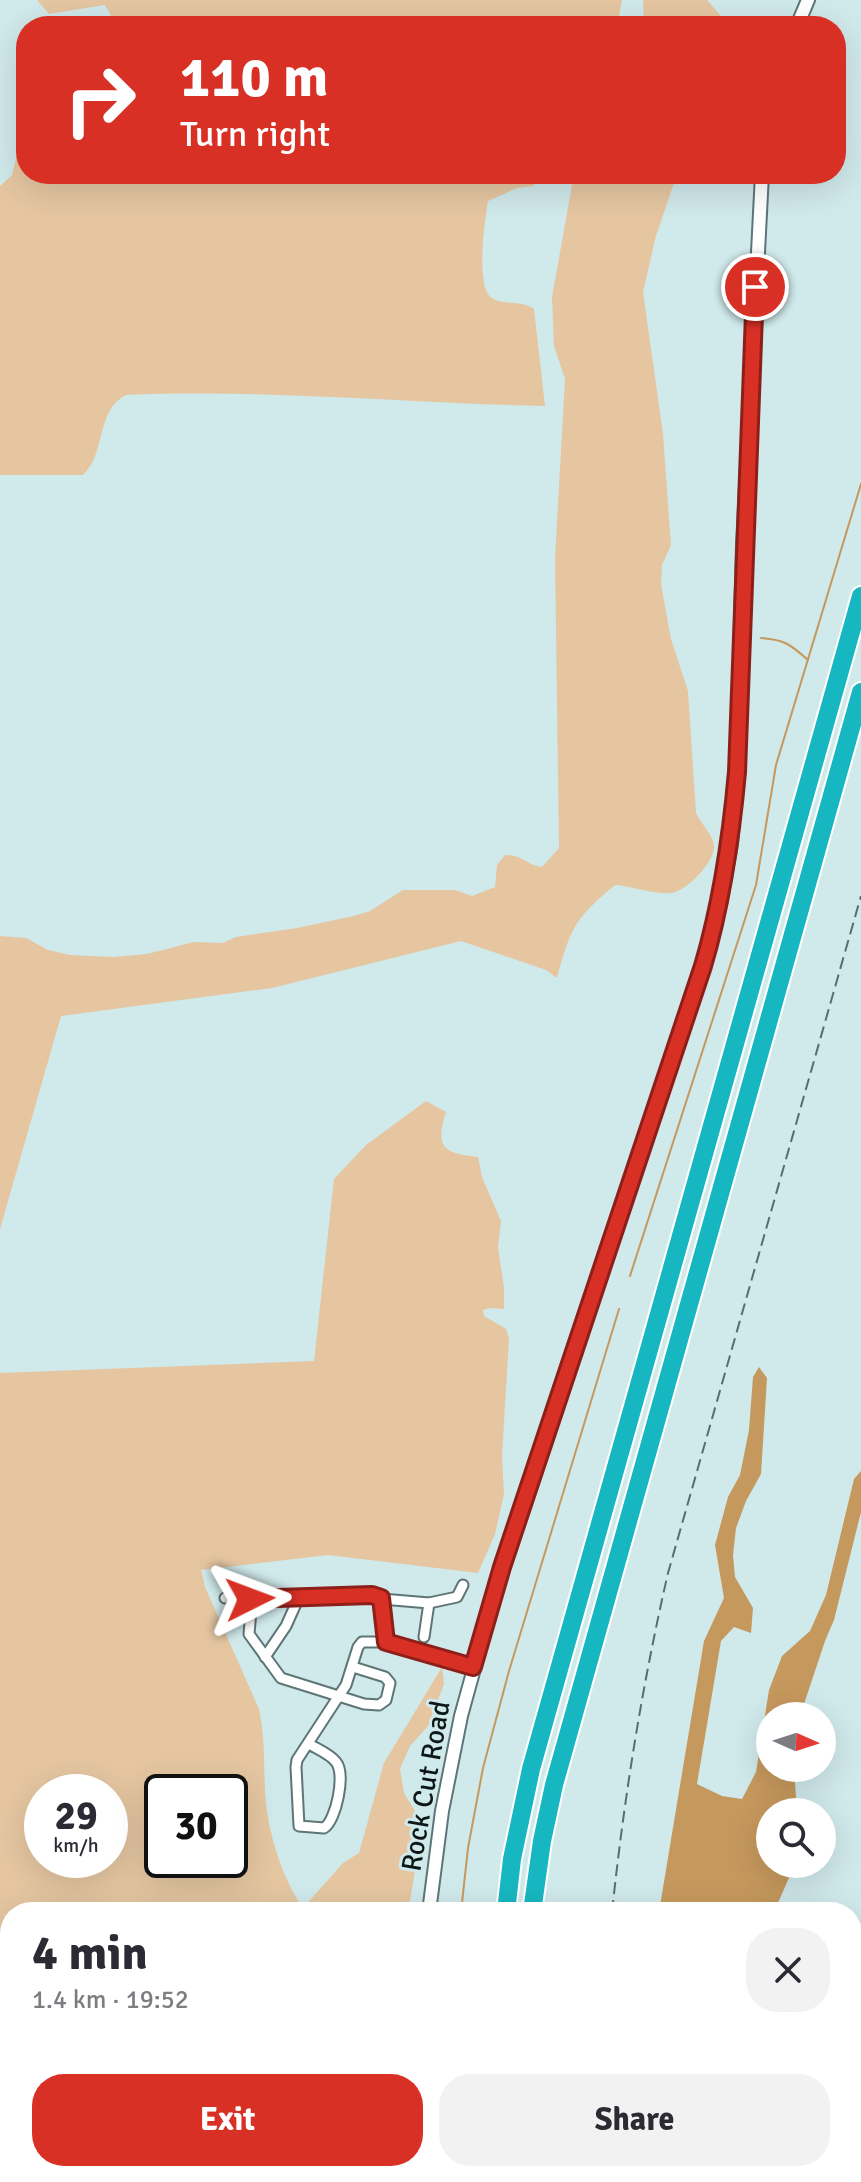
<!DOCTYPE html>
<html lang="en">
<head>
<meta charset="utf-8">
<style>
  body { margin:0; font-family:Signika,sans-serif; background:#f2f2f3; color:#2b2b33; height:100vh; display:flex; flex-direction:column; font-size:30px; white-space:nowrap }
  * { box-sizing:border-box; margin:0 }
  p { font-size:26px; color:#7c7c81 }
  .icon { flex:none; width:44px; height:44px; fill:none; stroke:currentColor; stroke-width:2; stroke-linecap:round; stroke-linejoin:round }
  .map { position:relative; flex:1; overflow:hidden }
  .drawer { position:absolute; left:0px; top:1902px; width:862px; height:280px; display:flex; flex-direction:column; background:#fff; border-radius:32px 32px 0 0; box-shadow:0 8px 32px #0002 }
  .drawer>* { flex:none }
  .hud { position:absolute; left:16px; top:16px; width:830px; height:168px; border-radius:32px; box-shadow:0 8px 32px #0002; background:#d93025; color:#fff; overflow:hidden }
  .needle { width:52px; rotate:93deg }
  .buttons { position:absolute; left:756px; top:1702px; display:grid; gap:16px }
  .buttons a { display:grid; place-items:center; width:80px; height:80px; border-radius:50%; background:#fff; box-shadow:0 8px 32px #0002; font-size:40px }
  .speed { position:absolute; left:24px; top:1774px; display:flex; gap:16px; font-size:40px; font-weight:700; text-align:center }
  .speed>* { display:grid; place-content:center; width:104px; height:104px; border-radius:50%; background:#fff; box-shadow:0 8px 32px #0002; line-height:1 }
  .speed small { font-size:20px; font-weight:400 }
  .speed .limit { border:4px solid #111; border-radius:12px; background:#fff; color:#111 }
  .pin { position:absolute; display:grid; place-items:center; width:68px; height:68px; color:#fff; margin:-34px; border:4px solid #fff; border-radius:50%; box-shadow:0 2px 8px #0007 }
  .me { position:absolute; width:88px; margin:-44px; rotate:87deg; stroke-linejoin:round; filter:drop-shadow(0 0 6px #0008) }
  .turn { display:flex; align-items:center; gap:28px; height:168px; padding:0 32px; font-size:36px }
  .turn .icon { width:104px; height:104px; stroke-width:2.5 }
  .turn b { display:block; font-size:56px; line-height:68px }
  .round { display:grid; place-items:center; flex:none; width:84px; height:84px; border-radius:32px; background:#f2f2f3 }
  .headline { display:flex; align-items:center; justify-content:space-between; height:136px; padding:0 32px }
  h1 { font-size:48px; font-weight:800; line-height:60px }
  .cta { display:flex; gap:16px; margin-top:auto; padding:16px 32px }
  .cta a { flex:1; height:92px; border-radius:32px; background:#d93025; color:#fff; font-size:32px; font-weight:800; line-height:92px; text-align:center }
  .cta a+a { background:#f2f2f3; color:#2b2b33 }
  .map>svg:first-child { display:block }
  .green { fill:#e5c6a1; fill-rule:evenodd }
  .water { fill:#c5985d }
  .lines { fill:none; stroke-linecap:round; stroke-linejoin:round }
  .stream { stroke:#c5985d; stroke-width:2 }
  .minor-casing { stroke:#5e7576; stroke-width:13 }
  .tertiary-casing { stroke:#5e7576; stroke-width:16 }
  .motorway-casing { stroke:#fff; stroke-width:22 }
  .minor { stroke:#fff; stroke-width:9 }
  .tertiary { stroke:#fff; stroke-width:12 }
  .motorway { stroke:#17b7c1; stroke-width:18 }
  .rail { stroke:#5c6c6d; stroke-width:2; stroke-dasharray:12 6; stroke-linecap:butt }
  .route-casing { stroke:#8d1f18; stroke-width:20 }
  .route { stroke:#d93025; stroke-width:14 }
  .labels { text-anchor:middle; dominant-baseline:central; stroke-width:6; stroke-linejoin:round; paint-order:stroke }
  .street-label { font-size:28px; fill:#0e1718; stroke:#d0e9eb }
</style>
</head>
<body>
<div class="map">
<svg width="861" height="2182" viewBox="0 0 861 2182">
  <rect width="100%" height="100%" fill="#d0e9eb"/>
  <g class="green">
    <path d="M37,0H622L617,26H113L111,16L105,5L49,14Z"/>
    <path d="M643,0H707L725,21L736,26H644Z"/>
    <path d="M26,118V174H544L533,186L517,188L488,201C485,219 475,288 492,298C504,306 519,299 534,309L545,406C406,403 266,389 126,395C95,411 107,452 83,475H0V186L12,175Z"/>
    <path d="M574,174H677L656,236L643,292L663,434L671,545L662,565L661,584L671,639L688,691L696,813C701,823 713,836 714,845C716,861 687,891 671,893C656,895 631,886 615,885C574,919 571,928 557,978L546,970L461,941L272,988L61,1016L0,1229V936L26,938L48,950L70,955L113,957L147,954L194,942L223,943L236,937L297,928L354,916L370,911L403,890H455L472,896L495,887L497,865L505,855C523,855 526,865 542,867L559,848L555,558L565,379L554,346L552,297Z"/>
    <path d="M426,1101L446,1112C434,1149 445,1153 478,1157L482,1177L501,1221L498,1248L504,1287V1309L491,1308L483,1310L484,1316L506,1329L509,1338L502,1456L504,1494L495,1534L478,1573L328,1555L201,1570L205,1587L259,1709C266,1740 263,1772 266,1803C270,1839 283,1879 303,1908L343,1863L359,1853L384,1763L442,1667L444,1684L428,1726L410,1746L400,1769L404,1793L423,1824L408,1912H10V2172H409L410,2182H0V1373L314,1361L334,1179L366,1145ZM110,1792V1860H42V1792ZM162,1792H230V1860H162Z"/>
  </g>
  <path class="water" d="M759,1367L767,1378L761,1474L746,1501L736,1528L733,1555L735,1577L753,1608L751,1633L734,1627L721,1641L697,1784L722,1796L742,1799L756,1772L769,1690L782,1656L810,1631L826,1595L854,1479L861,1471V1512L834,1620L825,1641L800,1716H770V1768H794L797,1812H770V1864H795L774,1912H659L704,1641L724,1598L715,1545L728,1497L740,1475L749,1430L753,1377Z"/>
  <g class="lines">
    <g class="stream">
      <path d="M761,638C785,640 790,644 808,660"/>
      <path d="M630,1276L756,885L776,765L861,484"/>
      <path d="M461,1912L468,1848L483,1768L509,1671L619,1309"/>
      <path d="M472,2172L474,2182"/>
    </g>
    <g class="minor-casing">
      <g id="minor">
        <path d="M225,1598L372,1595L382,1599L386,1642"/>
        <path d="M252,1598L249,1634L281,1678L364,1704L379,1705L386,1700L390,1683L385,1677L353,1667"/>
        <path d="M382,1599L429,1603L457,1597L463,1585"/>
        <path d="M424,1637L429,1603"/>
        <path d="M265,1657L286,1626L299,1597"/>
        <path d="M309,1744C317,1749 330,1754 336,1762C346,1774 336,1821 324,1828L299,1826L296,1767L297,1760L346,1685L358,1647L362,1642H386L473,1667"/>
      </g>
    </g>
    <g class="tertiary-casing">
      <g id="tertiary">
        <path d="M797,26L808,0"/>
        <path d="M429,1912L442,1811L461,1716L502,1567L703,966L720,904L731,844L737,772L743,545L762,174"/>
        <path d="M418,2172V2182"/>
      </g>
    </g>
    <g class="motorway-casing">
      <g id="motorway">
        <path d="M506,1912L512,1859L531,1769L861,596"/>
        <path d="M532,1912L542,1841L554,1785L861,692"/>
        <path d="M525,2172L527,2182"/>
        <path d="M558,2172L560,2182"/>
      </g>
    </g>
    <use href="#minor" class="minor"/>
    <use href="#tertiary" class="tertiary"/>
    <use href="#motorway" class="motorway"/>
    <g class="rail">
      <path d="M612,1912C624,1798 642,1686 668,1573L861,896"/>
      <path d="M607,2172V2182"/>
    </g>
  </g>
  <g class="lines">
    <g class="route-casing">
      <path id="route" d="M250,1599L372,1595L381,1598L386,1642L473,1667L502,1567L703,966C722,902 731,839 737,772L755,287"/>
    </g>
    <use href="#route" class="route"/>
  </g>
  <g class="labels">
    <g class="street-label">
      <text transform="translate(426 1786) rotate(-80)">Rock Cut Road</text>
    </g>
  </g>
</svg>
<div class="buttons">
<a><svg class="needle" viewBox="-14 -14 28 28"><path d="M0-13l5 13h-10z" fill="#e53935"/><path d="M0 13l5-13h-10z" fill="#7c7c81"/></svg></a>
<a><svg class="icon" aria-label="search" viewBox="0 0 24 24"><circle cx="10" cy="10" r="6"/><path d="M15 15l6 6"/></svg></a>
</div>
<div class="speed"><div>29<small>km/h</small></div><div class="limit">30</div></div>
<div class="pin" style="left:755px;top:287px;background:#d93025"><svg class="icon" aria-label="arrive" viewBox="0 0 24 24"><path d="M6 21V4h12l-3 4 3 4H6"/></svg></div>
<svg class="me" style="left:250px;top:1599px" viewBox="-20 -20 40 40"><path d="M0-17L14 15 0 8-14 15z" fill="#d93025" stroke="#fff" stroke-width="4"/></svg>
<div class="hud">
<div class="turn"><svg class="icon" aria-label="right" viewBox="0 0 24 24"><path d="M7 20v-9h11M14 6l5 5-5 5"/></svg><div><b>110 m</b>Turn right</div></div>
</div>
<section class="drawer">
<div class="headline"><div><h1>4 min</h1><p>1.4 km · 19:52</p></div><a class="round"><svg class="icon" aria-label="close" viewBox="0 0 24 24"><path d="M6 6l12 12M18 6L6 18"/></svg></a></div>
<div class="cta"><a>Exit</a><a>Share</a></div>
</section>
</div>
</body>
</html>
